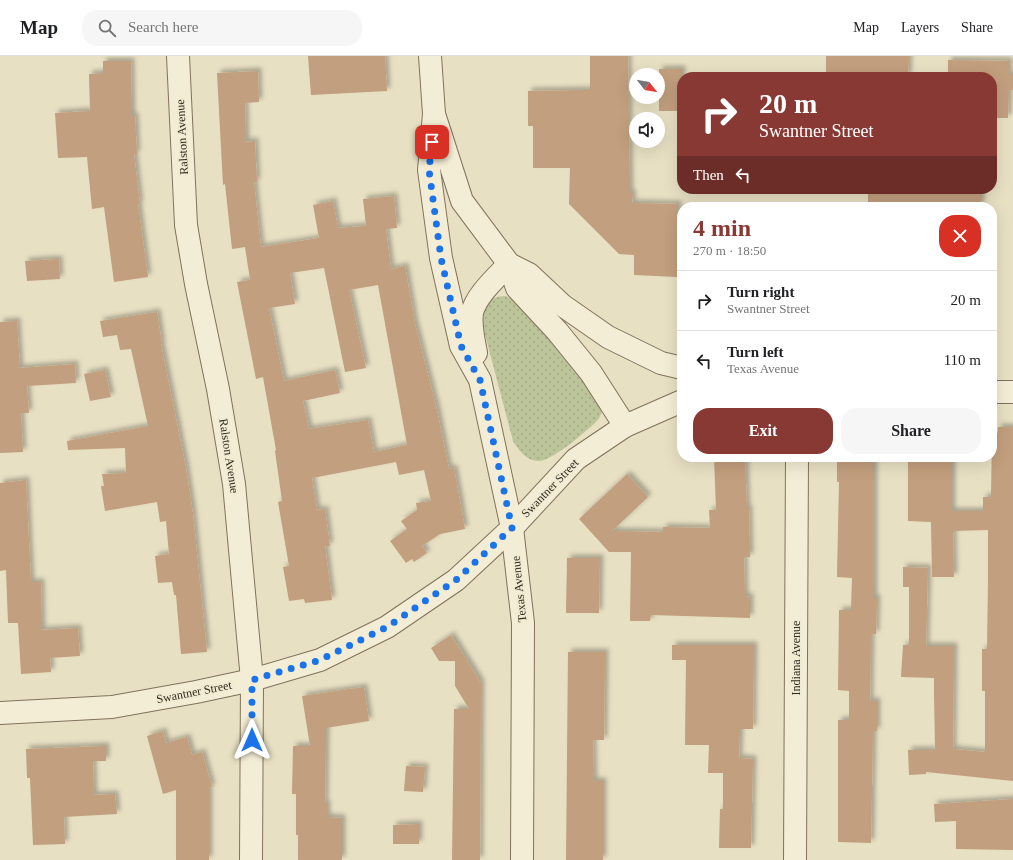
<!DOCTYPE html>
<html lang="en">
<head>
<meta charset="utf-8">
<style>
  body { margin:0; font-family:Georgia,serif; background:#f6f6f6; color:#202124; height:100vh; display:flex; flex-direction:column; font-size:15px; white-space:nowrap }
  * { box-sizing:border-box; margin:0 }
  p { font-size:13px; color:#757577 }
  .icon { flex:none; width:22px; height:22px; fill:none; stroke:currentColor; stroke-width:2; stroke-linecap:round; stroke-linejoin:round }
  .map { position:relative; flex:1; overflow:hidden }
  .side { position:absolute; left:677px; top:146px; width:320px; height:260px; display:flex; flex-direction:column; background:#fff; border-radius:16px; box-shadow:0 4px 16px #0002 }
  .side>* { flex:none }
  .guide { position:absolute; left:677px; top:16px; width:320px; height:122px; border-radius:16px; box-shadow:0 4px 16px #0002; background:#883934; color:#fff; overflow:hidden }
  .needle { width:26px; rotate:121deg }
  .fabs { position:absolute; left:629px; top:12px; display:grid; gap:8px }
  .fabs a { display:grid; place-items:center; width:36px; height:36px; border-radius:50%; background:#fff; box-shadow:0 4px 16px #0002; font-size:20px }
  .pin { position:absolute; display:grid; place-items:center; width:34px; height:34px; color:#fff; margin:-17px; border-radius:8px; box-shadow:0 2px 6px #0006 }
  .me { position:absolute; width:44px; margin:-22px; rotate:0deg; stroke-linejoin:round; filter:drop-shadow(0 0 3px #0008) }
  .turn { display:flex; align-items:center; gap:14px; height:84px; padding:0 16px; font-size:18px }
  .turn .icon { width:52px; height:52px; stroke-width:2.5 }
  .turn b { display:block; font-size:28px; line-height:34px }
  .then { display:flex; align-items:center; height:38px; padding:0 16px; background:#0003; gap:8px; font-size:15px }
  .round { display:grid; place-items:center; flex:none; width:42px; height:42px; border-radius:16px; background:#f6f6f6 }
  .overview { display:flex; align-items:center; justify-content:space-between; height:68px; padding:0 16px }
  h1 { font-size:24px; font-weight:700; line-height:30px; color:#883934 }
  .button { display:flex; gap:8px; margin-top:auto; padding:8px 16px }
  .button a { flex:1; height:46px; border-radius:16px; background:#883934; color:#fff; font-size:16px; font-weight:700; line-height:46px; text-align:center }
  .button a+a { background:#f6f6f6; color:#202124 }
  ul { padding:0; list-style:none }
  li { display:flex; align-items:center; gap:12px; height:60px; padding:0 16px; border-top:1px solid #e0e0e0 }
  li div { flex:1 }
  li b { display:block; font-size:15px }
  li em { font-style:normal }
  header { display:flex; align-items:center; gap:24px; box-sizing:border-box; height:56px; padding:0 20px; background:#fff; border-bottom:1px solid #e0e0e0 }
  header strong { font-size:19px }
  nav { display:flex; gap:22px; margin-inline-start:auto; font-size:14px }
  .search { width:280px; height:36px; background:#f6f6f6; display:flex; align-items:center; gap:10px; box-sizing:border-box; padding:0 14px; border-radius:16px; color:#757577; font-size:15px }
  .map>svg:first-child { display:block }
  .grass { fill:url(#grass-dots) }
  .building { fill:#c29f7e; fill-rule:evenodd; filter:url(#shadow) }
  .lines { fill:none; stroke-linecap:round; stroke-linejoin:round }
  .minor-casing { stroke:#80725c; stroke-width:24 }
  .minor { stroke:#f4edd5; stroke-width:22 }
  .route { stroke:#1a73e8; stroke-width:7; stroke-dasharray:0 12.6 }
  .labels { text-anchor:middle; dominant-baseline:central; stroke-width:3.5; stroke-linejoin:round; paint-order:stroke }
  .street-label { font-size:12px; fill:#32291e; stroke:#f0ead2 }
</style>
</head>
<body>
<header>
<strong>Map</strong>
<div class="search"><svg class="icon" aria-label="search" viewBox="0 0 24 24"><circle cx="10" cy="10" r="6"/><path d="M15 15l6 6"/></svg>Search here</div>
<nav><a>Map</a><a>Layers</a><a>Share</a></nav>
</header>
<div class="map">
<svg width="1013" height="804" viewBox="0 0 1013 804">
  <defs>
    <pattern id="grass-dots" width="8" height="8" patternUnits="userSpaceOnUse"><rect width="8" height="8" fill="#bcc499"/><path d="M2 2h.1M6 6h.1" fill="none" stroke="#a2a883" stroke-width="1.8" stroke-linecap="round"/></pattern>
    <filter id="shadow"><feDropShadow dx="3.5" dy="-3.5" stdDeviation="2" flood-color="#0004"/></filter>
  </defs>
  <rect width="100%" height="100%" fill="#e8e0c3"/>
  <path class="grass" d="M506,240L514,245L561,292L599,346L602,356C600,360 598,364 595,367C585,376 552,405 539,405C526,405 519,394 513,385L483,271C483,252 484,241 506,240Z"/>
  <g class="building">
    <path d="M308,0H385L387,35L311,39Z"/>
    <path d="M590,0H628L630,137H633L632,147L678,148L677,221L634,219V199L619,198L569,148L570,112H533V70H528V35L590,34Z"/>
    <path d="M826,0H909L908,21H826Z"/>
    <path d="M948,4L1009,5V19H1013V34H1009L1008,62H992V21H948Z"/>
    <path d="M103,5H131L132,60H135L137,98H134L140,148H138L148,221L114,226L104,151L92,153L87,101L58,102L55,57L90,55L89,18L103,17Z"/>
    <rect x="659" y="13" width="23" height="42"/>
    <path d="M258,15L259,46L245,47L246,86L255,85L257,126H254L261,191L319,182L313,149L333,145L338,172L366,170L363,143L394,140L397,172L386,173L391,213L405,210L415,268L436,350L449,413L454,412L465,473L440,478L422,490L427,497L414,506L412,503L406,507L390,485L407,473L401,465L417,454L416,447L431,445L424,414L399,419L396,406L312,422L317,454L325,453L330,490H325L332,544L305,547L304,543L289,545L283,511L289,510L278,446L282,445L275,395L276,394L263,321L256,323L237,226L250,224L245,191L232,193L225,128L223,129L217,17ZM324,212L345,316L366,312L349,234L378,229L407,389L374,396L368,364L309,373L303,345L340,337L335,314L284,325L269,252L295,248L290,217Z"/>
    <rect x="868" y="135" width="113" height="16"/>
    <path d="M59,203L60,223L27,225L25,205Z"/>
    <path d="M157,256L162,288H161L186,412L193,458L207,596L181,598L176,539H174L172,526L158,527L155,500L169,498L166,465L160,466L157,446L105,455L101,430H104L102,418L126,417L125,392L68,394L67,385L148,370L131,293L120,294L117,279L103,281L100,265Z"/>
    <path d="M17,265L20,312L75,308L76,327L27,330L29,357H21L23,396L0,397V266Z"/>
    <path d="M105,314L111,341L90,345L84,318Z"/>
    <path d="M998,371H1013V725L926,716V718L909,719L908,694H935L934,635V622L901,621L903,589H909V531H903V511L928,512L926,590H954L953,693L985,696V635H982V593H987L988,525V474L953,475L954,521H932L931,466L908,465V401H952V455H983V441H991L992,378H998Z"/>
    <path d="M714,401H745L747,453H749L750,501H744L745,540L750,541V562L651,559L650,565H630L631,496H609L579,463L627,418L648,441L612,475L663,476V471L710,472L709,454H716Z"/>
    <path d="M837,401H874V542H877L876,578H871L870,645H877V675H873L871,787L838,786V664H849V635L838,634L839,554H851L852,522L837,521L839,426H837Z"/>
    <path d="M26,424L31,526H41L42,574L78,572L80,600L50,602L51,616L21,618L18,567H8L6,514L0,515V427Z"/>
    <path d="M567,502H600L599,557H566Z"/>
    <path d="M451,579L481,627L480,804H452L454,653H469L455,630V605H439L431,592Z"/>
    <path d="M672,589H754L753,673H740L739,702L753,703L751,792H719L720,753H723V717H708L709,689H685L686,604H672Z"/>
    <path d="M568,596H605L604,684H593L594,725H603V804H566Z"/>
    <path d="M364,631L369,665L326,672L325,748H327V761L342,762V804H298V779H296V738H292L293,690H310L302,640Z"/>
    <path d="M163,675L166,687L187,681L192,699L202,696L212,731L209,732V804H176V734L163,738L147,680Z"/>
    <path d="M106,690V705H93L94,739L115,738L117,758L64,761L65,788L33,789L30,722H27L26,693Z"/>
    <path d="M406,710L425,711L423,736L404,735Z"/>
    <path d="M1013,743V794L956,793V765L935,766L934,748Z"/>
    <path d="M419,768V788H393V769Z"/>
  </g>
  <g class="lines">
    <g class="minor-casing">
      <g id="minor">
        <path d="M178,0L186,169L196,228L218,333L234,428L252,624L251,804"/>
        <path d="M430,0L434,58L462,145L509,208L517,232L557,275L591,317L625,370"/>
        <path d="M434,58L429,114L441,202L461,290L480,324L512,472L523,567L522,804"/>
        <path d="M509,208L529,218L562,249L608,281L661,307L682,312"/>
        <path d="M476,297C474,285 470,270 472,257C476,239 497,221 509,208"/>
        <path d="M992,336H1013"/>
        <path d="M0,657L112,651L196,636L252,624L320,604L387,571L456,524L512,472L576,403L625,370L682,345"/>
        <path d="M795,804L797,401"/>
      </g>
    </g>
    <use href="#minor" class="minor"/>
  </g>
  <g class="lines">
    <path class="route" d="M252,684V624L320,604L387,571L456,524L512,472L480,324L461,290L441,202L429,114L432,86"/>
  </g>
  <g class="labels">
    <g class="street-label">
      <text transform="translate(182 81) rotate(-93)">Ralston Avenue</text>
      <text transform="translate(229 400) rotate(81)">Ralston Avenue</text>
      <text transform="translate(550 432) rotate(-46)">Swantner Street</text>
      <text transform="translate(519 533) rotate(-96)">Texas Avenue</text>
      <text transform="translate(796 602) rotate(-90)">Indiana Avenue</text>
      <text transform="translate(194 636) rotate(-11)">Swantner Street</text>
    </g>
  </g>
</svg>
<div class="fabs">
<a><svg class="needle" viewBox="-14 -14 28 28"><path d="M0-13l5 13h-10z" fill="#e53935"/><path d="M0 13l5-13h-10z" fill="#757577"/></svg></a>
<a><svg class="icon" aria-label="sound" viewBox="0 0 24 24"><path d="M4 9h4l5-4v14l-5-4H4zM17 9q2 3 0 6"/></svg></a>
</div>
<div class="pin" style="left:432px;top:86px;background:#d93025"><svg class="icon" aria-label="arrive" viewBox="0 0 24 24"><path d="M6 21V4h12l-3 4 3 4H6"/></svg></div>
<svg class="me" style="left:252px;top:684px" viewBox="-20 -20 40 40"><path d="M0-17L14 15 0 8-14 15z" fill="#1a73e8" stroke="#fff" stroke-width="4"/></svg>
<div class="guide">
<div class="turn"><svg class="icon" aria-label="right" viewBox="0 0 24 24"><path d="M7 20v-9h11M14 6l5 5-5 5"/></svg><div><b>20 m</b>Swantner Street</div></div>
<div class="then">Then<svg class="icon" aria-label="left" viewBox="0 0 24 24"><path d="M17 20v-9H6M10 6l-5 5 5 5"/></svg></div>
</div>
<section class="side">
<div class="overview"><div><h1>4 min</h1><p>270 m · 18:50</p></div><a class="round" style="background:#d93025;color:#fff"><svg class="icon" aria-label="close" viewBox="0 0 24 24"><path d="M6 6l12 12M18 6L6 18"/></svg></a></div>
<ul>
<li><svg class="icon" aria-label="right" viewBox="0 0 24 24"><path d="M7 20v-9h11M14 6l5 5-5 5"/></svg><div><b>Turn right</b><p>Swantner Street</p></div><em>20 m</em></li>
<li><svg class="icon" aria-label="left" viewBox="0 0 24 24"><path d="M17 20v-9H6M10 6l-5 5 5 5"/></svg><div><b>Turn left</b><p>Texas Avenue</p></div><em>110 m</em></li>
</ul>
<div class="button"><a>Exit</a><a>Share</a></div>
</section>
</div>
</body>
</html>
